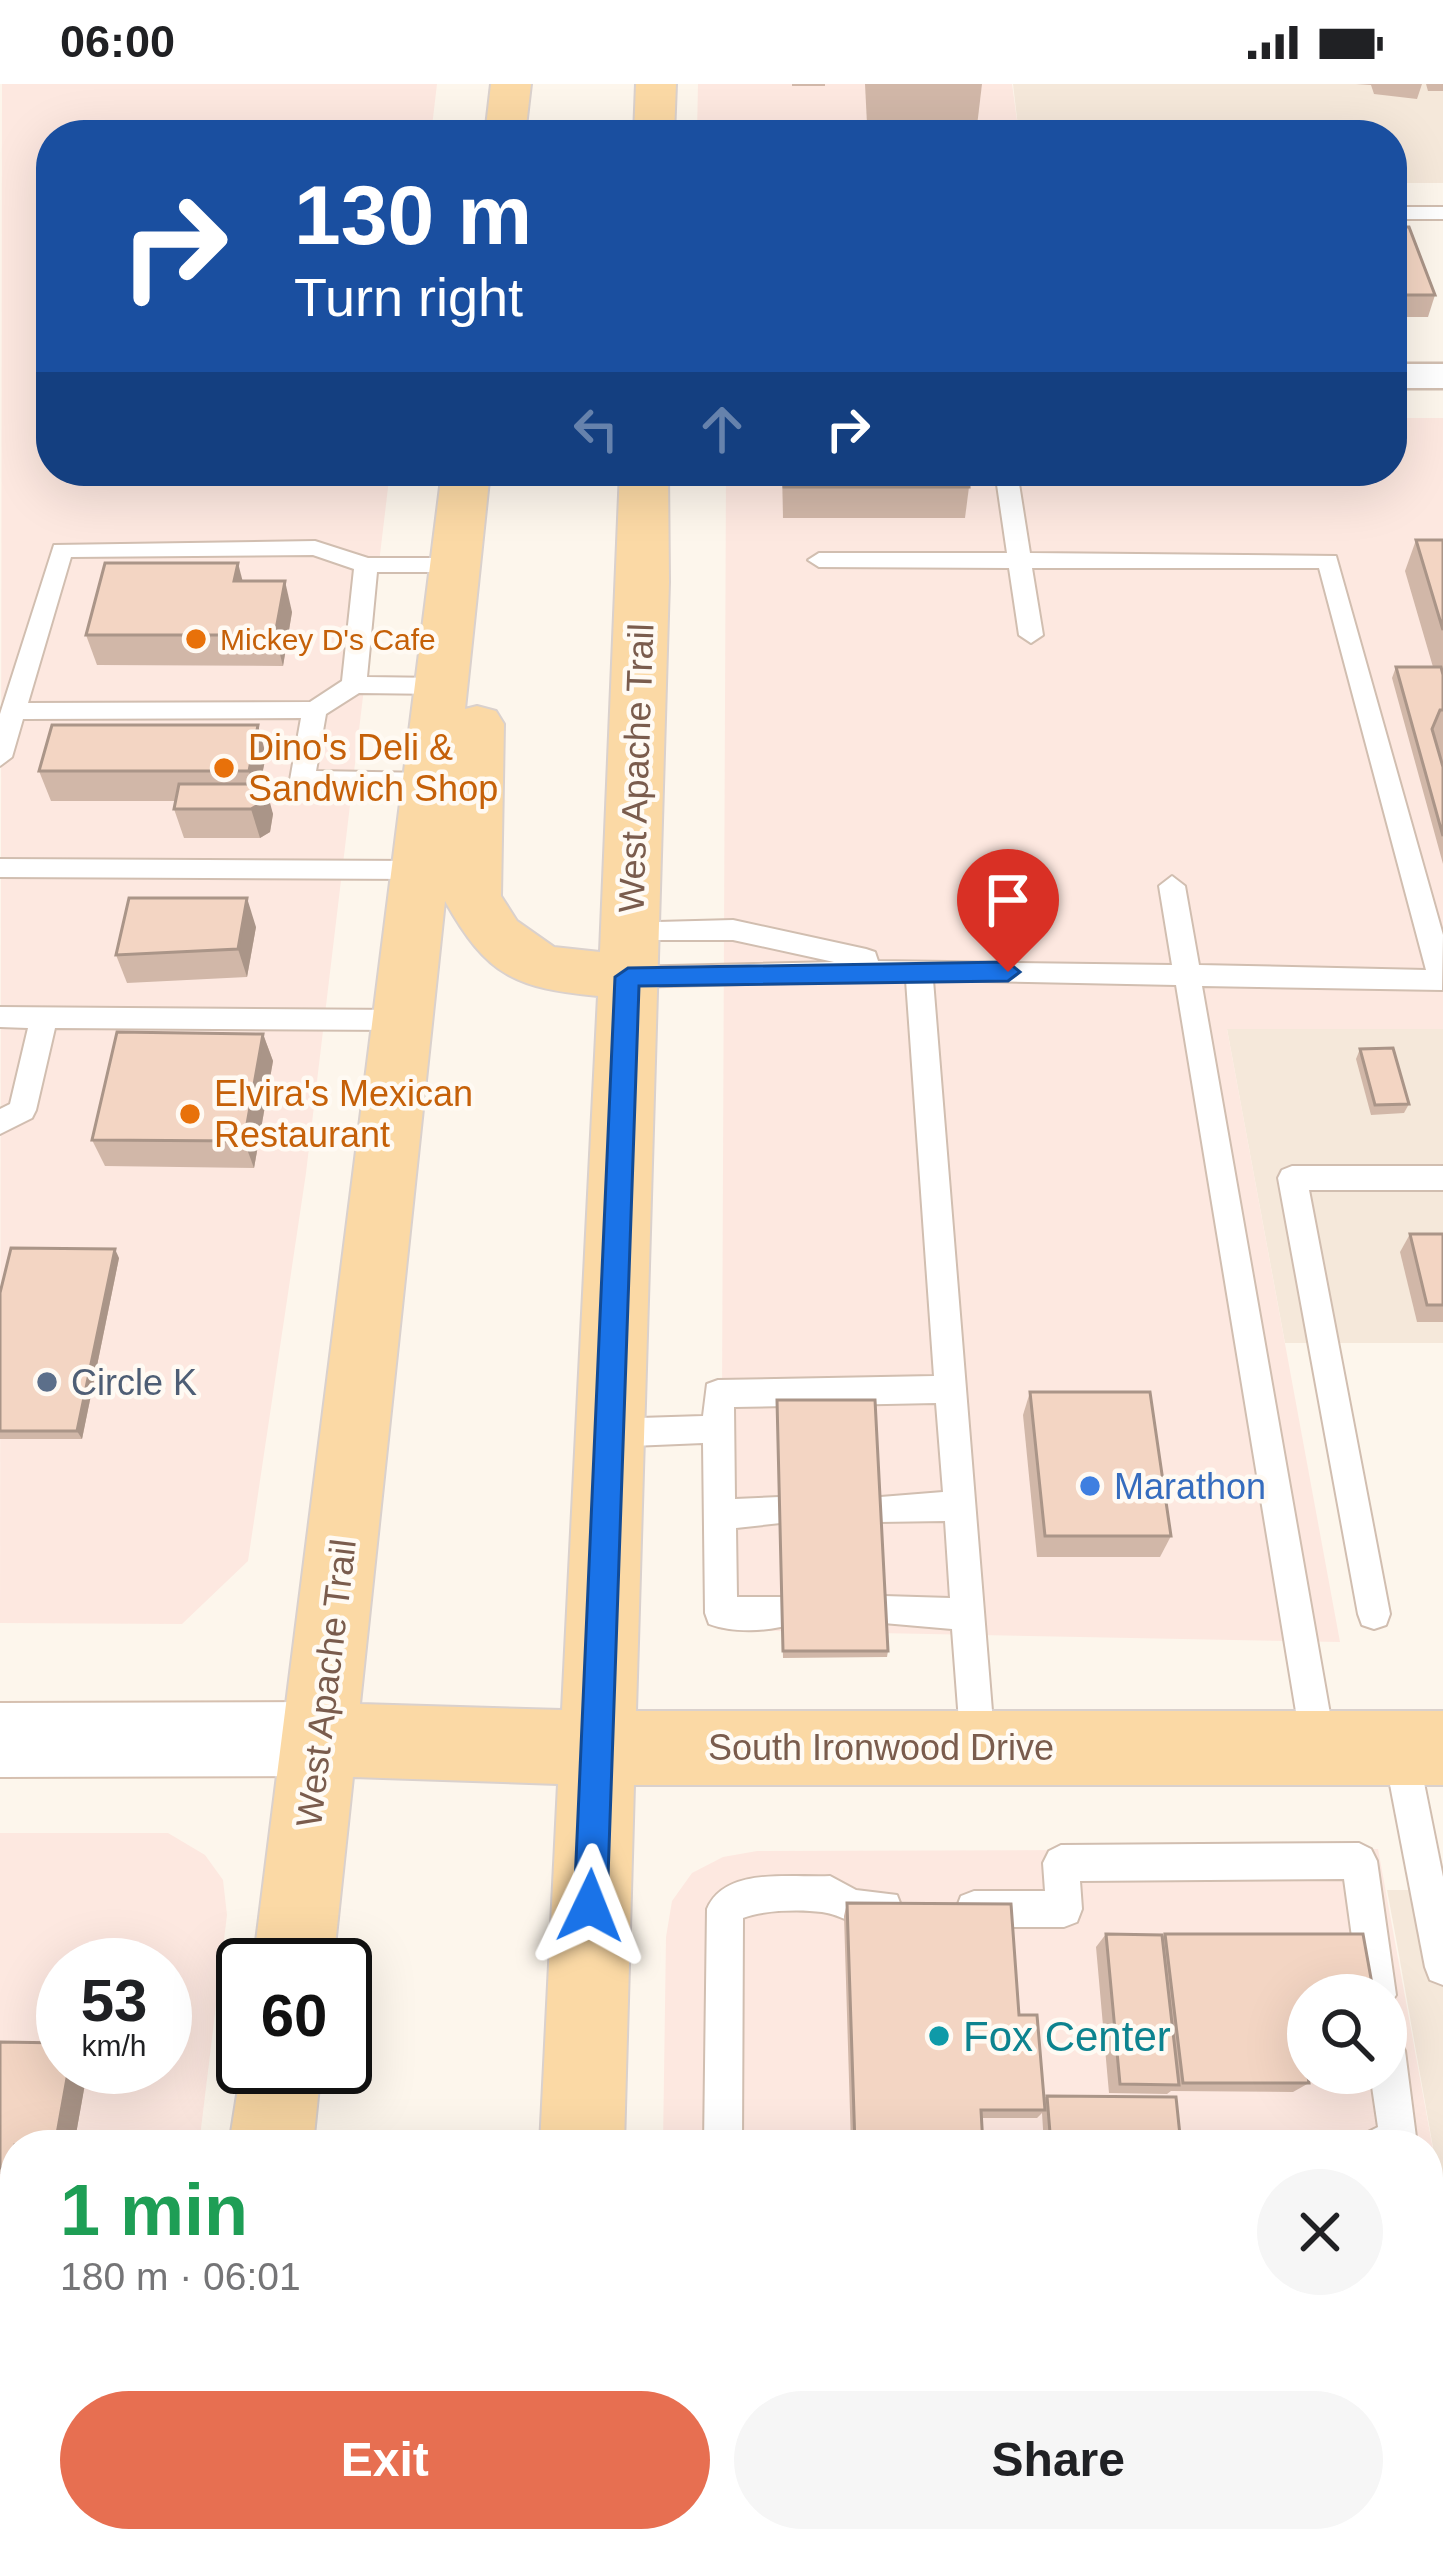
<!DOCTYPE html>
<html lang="en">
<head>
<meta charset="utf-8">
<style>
  body { margin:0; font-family:Helvetica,sans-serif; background:#f6f6f6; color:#202124; height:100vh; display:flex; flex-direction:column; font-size:45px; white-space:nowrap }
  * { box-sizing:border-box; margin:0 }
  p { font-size:39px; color:#757577 }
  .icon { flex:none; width:66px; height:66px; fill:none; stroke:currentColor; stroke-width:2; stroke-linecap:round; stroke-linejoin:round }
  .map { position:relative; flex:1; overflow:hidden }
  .drawer { position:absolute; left:0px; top:2046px; width:1443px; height:423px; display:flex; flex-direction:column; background:#fff; border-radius:48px 48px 0 0; box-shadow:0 12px 48px #0002 }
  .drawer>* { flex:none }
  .top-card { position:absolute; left:36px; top:36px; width:1371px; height:366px; border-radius:48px; box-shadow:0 12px 48px #0002; background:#1a4fa0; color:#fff; overflow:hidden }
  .controls { position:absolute; left:1287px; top:1890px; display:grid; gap:24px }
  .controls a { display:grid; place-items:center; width:120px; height:120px; border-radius:50%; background:#fff; box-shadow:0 12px 48px #0002; font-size:60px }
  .speed { position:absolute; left:36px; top:1854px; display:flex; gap:24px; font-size:60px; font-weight:700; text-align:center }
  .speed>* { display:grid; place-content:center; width:156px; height:156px; border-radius:50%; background:#fff; box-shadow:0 12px 48px #0002; line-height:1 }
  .speed small { font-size:30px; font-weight:400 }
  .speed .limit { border:6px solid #111; border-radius:18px; background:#fff; color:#111 }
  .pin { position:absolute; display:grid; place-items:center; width:102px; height:102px; color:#fff; margin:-123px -51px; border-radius:50% 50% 50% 0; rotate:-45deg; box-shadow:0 0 12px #0007 }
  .pin .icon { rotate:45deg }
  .me { position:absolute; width:132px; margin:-66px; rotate:2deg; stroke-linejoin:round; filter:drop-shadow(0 0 9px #0008) }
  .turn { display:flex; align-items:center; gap:42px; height:252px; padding:0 60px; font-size:54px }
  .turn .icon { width:156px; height:156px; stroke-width:2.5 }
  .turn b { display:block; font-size:84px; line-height:102px }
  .lanes { display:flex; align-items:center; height:114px; padding:0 60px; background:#0003; justify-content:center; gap:60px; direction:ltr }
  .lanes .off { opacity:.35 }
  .round { display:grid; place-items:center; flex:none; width:126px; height:126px; border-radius:63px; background:#f6f6f6 }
  .head { display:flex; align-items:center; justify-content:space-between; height:204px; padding:0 60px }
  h1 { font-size:72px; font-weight:700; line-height:90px; color:#1e9e55 }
  .primary-button { display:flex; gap:24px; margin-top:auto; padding:24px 60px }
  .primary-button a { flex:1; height:138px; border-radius:72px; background:#e76f51; color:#fff; font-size:48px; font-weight:700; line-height:138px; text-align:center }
  .primary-button a+a { background:#f6f6f6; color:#202124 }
  .status { display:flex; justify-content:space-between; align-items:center; height:84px; padding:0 60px; background:#fff; direction:ltr }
  .status svg { height:33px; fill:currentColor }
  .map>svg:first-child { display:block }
  .residential { fill:#f5e8da }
  .commercial { fill:#fde8e0; fill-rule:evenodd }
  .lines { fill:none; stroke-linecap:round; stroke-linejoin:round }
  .service-casing { stroke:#d1beb0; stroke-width:4 }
  .minor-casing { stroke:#d1beb0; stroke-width:5 }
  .secondary-casing { stroke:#d6c0b0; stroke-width:4 }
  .primary-casing { stroke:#dad1cd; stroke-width:4 }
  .service { fill:#fff; fill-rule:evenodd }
  .minor { fill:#fff; fill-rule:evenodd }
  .secondary { fill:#fff; fill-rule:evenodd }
  .primary { fill:#fbd9a5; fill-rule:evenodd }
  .wall { fill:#d1b7a8 }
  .shaded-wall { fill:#aa9588 }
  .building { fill:#f3d5c3; stroke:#aa9588; stroke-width:3 }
  .route { fill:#1a73e8; stroke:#114b97; stroke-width:3 }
  .food-dot { fill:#e8710a; stroke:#fffaf3; stroke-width:4.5 }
  .service-dot { fill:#5c6f8a; stroke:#fffaf3; stroke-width:4.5 }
  .shop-dot { fill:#3f7fe0; stroke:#fffaf3; stroke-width:4.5 }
  .culture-dot { fill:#0f9aa8; stroke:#fffaf3; stroke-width:4.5 }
  .labels { text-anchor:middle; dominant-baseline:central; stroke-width:9; stroke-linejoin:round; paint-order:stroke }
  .far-food-label { font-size:30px; fill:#c56008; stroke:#fffaf3; text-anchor:start }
  .food-label { font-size:36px; fill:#c56008; stroke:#fffaf3; text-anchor:start }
  .street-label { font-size:36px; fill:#7a5c4d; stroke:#fffaf3 }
  .service-label { font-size:36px; fill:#4e5e75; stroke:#fffaf3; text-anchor:start }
  .shop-label { font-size:36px; fill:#366cbe; stroke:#fffaf3; text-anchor:start }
  .near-culture-label { font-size:42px; fill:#0d838f; stroke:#fffaf3; text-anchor:start }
</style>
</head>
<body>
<div class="status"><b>06:00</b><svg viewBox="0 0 49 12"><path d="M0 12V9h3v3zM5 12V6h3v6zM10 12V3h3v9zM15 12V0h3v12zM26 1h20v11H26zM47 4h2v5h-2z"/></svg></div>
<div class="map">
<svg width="1443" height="2467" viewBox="0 0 1443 2467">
  <rect width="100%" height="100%" fill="#fdf6ec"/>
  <g class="residential">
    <path d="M1013,0H1443V99H1392V51H1019Z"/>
    <path d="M1227,945H1443V1259H1285Z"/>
    <path d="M1387,1806H1443V2120L1397,1860Z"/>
    <path d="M0,2130H15V2454H145L143,2467H0Z"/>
  </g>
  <g class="commercial">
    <path d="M2,0H437L431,51H51V387H390L306,1089L248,1477L182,1540L0,1539Z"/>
    <path d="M698,0H1012L1019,51H697Z"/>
    <path d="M1392,334H1443V945H1227L1340,1558L721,1546L726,387H1392Z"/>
    <path d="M0,1749H168L205,1771L223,1796L227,1831L199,2061H15V2130H0ZM63,1881H165V1983H63Z"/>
    <path d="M1378,1765L1443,2120V2467H657L658,2454H1428V2061H663L666,1853L672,1817L692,1789L723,1773L757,1767ZM1308,1911H1386V1989H1308Z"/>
  </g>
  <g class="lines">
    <g class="service-casing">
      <g id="service">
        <rect x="1392" y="123" width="51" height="12"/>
        <path d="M995,387H1017L1030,469L1336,472L1443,851L1442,906L1202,902L1336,1664L1331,1676L1319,1681L1307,1676L1302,1664L1176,901L933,896L995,1664L990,1676L978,1681L966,1676L961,1664L952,1545L872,1538L868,1527L872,1516L884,1512L950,1514L945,1437L879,1438L868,1434L863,1424L868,1414L943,1408L936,1319L734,1323L735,1415L779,1413L790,1418L795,1428L790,1438L736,1444L737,1513H782L794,1517L798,1528L794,1539C771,1548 732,1549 709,1540L705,1529L703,1359L608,1363L597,1359L592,1349L597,1339L608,1335L703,1332L707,1300L718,1296L934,1292L906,896L628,903L615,893L628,883L834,878L733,856H629L616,846L620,839L733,836L866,865L875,868L878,877L1172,881L1159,802L1172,792L1185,802L1199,881L1426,886L1319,484H1032L1043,551L1031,559L1019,551L1009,484L819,483L808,476L819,469H1007Z"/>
        <path d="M315,457L368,474H455L466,481L455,488H377L367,593L441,594L453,602L441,610L359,609L326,630L316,687L429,689L441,698L438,704L293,702L290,696L301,634L23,635L12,673L0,682V630L54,461ZM313,471L354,485L342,597L310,618L28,619L71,473Z"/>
        <path d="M0,775L419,777L432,786L419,795L0,793Z"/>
        <path d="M0,923L402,926L416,936L402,946L55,944L36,1026L32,1034L0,1050V1025L10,1020L28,944L0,943Z"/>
        <path d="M1292,1082H1443V1106H1309L1390,1530L1386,1541L1374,1545L1362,1541L1358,1530L1278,1094L1282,1086Z"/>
        <path d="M1400,1647L1412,1652L1417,1664L1443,1793V1901L1430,1896L1425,1883L1383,1664L1388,1652Z"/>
        <path d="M1359,1759L1371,1765L1377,1777L1396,1911L1386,1926V1911H1360L1344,1795L1080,1797L1082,1825L1077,1838L1064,1843H974L961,1838L956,1825L961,1812L974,1807H1045L1043,1779L1049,1767L1061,1761Z"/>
        <path d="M830,1792L856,1806L897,1811L902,1824L897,1837C859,1852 851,1832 822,1828C800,1825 762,1826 743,1834L742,2061H704L707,1825C725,1782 792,1794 830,1792Z"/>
        <path d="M1386,1948L1399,1954L1405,1967L1417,2061H1362L1368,2048L1378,2043L1370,1989H1386Z"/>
        <path d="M1428,2217L1443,2221V2306L1428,2298Z"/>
        <path d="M700,2454H742L741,2467H699Z"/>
        <path d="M1018,2454H1060L1061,2467H1019Z"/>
        <path d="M1161,2454H1203L1204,2467H1162Z"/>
        <path d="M1303,2454H1345L1346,2467H1304Z"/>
      </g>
    </g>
    <g class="minor-casing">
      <rect id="minor" x="1392" y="280" width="51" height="24"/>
    </g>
    <g class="secondary-casing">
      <path id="secondary" d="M319,1618L346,1629L357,1655L346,1681L319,1692L0,1693V1619Z"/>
    </g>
    <g class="primary-casing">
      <g id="primary">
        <path d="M491,0H531L525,51H485Z"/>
        <path d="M636,0H676L674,51H634Z"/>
        <path d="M442,387H490L465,625L477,622L496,627L504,640L501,812L517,837L554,863L600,868L620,387H668L669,498L636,1627H1443V1701H634L624,2061H540L558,1700L353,1693L333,1881H253ZM445,817C487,892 515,904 598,912L562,1626L360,1620Z"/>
        <path d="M243,1973V1983H321L313,2061H229Z"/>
        <path d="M180,2454H272L271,2467H179Z"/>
        <rect x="523" y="2454" width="92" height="13"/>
      </g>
    </g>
    <use href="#service" class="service"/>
    <use href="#minor" class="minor"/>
    <use href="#secondary" class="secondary"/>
    <use href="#primary" class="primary"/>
  </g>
  <g class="wall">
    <rect x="792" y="0" width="33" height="2"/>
    <path d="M865,0H982L977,42L867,40Z"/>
    <path d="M1356,0H1422L1417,15L1374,10L1371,1Z"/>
    <path d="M1426,0H1443V7H1428Z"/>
    <path d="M1392,143L1435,211L1428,233H1392Z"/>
    <path d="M782,387H968L969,403L965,434H783Z"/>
    <path d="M1416,456H1443V780L1392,594L1396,583H1433L1405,487Z"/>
    <path d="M242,497L292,528L283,582L97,581L86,551Z"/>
    <path d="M266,671L260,700L273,730L270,748L260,754H184L174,725L175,717H51L39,687Z"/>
    <path d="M256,843L247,893L127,899L116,871Z"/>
    <path d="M263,950L273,977L254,1084L105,1082L92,1056Z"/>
    <path d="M1360,965L1409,1020L1404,1029L1371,1031L1356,975Z"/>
    <path d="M1410,1150H1443V1238H1417L1400,1168Z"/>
    <path d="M119,1174L82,1355H0V1209Z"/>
    <path d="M1030,1308L1171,1452L1160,1473H1037L1023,1331Z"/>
    <path d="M777,1324L888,1567L887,1573L783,1574Z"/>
    <path d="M847,1819L1019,1931L1044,2014L1047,2012L1181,2061H1044L1042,2029L1037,2034H981L983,2061H851L844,1832Z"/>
    <path d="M1106,1850L1162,1853L1165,1850L1308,1911V1938H1299L1309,1999L1293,2008L1171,2007L1167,2010L1109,2009L1096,1863Z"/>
    <path d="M0,1958L63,1983H88L74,2061H15V2091L0,2090Z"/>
    <path d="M1218,2454H1298L1299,2467H1219Z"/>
    <path d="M1356,2454H1428L1443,2467H1358Z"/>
  </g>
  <g class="shaded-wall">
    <path d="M238,479L246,510L234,497Z"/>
    <path d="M285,497L292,528L283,582L275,551Z"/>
    <path d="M258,641L266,671L257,717L249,687Z"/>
    <path d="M265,700L273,730L270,748L260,754L251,725Z"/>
    <path d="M247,814L256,843L247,893L238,865Z"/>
    <path d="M263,950L273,977L254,1084L244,1057Z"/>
    <path d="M115,1165L119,1174L82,1355L77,1347Z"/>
    <path d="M69,1983H88L74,2061H55Z"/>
  </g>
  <g class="building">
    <path d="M1392,143H1409L1435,211H1392Z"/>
    <path d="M783,387H968L969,403H784Z"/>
    <path d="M1416,456H1443V546Z"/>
    <path d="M105,479H238L234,497H285L275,551H86Z"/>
    <path d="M1396,583H1441L1443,591V626H1440L1432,645L1443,683V752Z"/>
    <path d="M52,641H258L249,687H39Z"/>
    <path d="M179,700H265L262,719L251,725H174Z"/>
    <path d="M129,814H247L238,865L116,871Z"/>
    <path d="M117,948L263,950L244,1057L92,1056Z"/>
    <path d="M1393,964L1409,1020L1375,1021L1360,965Z"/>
    <path d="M1410,1150H1443V1221H1427Z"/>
    <path d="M11,1164L115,1165L77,1347H0V1209Z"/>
    <path d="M1030,1308H1150L1171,1452H1045Z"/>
    <path d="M777,1316H875L888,1567H783Z"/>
    <path d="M847,1819L1011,1820L1019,1931H1037L1045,2026H981L983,2061H855Z"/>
    <path d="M1106,1850L1162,1851L1179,2001L1120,2000Z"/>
    <path d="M1165,1850H1363L1374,1911H1308V1927H1298L1309,1999H1183Z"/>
    <path d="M0,1958L63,1959V1983H69L55,2061H15V2084H0Z"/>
    <path d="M1047,2012L1176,2013L1181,2061H1051Z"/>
    <path d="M1428,2309L1443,2397V2467H1365L1363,2454H1428Z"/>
    <path d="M832,2454H941L942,2467H833Z"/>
    <path d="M951,2454H1004L1005,2467H951Z"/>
    <path d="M1084,2454H1158L1159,2467H1086Z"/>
    <path d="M1223,2454H1298L1299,2467H1225Z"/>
  </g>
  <path class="route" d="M1008,878L1020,888L1008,897L639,902L607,1822L602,1833L590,1838L579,1833L574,1822L615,893L628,884Z"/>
  <g class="food-dot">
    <circle cx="196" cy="555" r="12"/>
    <circle cx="224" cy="684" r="12"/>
    <circle cx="190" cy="1030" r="12"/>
  </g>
  <circle class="service-dot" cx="47" cy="1298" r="12"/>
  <circle class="shop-dot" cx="1090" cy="1402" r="12"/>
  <circle class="culture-dot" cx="939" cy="1952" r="12"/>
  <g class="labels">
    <g class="far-food-label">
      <text x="220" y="555">Mickey D's Cafe</text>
    </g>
    <g class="food-label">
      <text x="248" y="663">Dino's Deli &amp;<tspan x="248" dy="41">Sandwich Shop</tspan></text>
      <text x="214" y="1009">Elvira's Mexican<tspan x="214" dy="41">Restaurant</tspan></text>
    </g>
    <g class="street-label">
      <text transform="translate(636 684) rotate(-88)">West Apache Trail</text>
      <text transform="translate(326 1599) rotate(-83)">West Apache Trail</text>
      <text x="881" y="1663">South Ironwood Drive</text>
    </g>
    <g class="service-label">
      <text x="71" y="1298">Circle K</text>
    </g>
    <g class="shop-label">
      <text x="1114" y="1402">Marathon</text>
    </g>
    <g class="near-culture-label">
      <text x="963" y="1952">Fox Center</text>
    </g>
  </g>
</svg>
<div class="controls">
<a><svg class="icon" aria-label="search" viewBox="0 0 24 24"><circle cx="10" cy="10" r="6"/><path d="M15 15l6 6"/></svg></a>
</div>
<div class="speed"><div>53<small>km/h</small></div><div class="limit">60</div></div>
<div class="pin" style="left:1008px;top:888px;background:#d93025"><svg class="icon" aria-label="arrive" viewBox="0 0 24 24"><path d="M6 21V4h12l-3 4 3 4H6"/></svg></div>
<svg class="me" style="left:590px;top:1822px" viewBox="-20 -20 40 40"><path d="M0-17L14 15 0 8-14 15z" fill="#1a73e8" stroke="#fff" stroke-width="4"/></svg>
<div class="top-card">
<div class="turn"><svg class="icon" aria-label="right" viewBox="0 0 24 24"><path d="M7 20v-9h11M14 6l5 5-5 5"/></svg><div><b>130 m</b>Turn right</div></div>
<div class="lanes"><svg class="icon off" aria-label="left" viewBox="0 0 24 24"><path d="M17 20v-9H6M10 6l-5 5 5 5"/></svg><svg class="icon off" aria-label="ahead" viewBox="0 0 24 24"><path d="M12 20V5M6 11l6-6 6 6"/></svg><svg class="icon" aria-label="right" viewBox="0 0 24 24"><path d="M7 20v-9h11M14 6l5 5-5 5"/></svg></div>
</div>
<section class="drawer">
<div class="head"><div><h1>1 min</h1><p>180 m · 06:01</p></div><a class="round"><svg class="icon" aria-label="close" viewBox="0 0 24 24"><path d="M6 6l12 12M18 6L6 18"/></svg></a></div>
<div class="primary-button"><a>Exit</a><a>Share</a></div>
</section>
</div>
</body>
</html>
